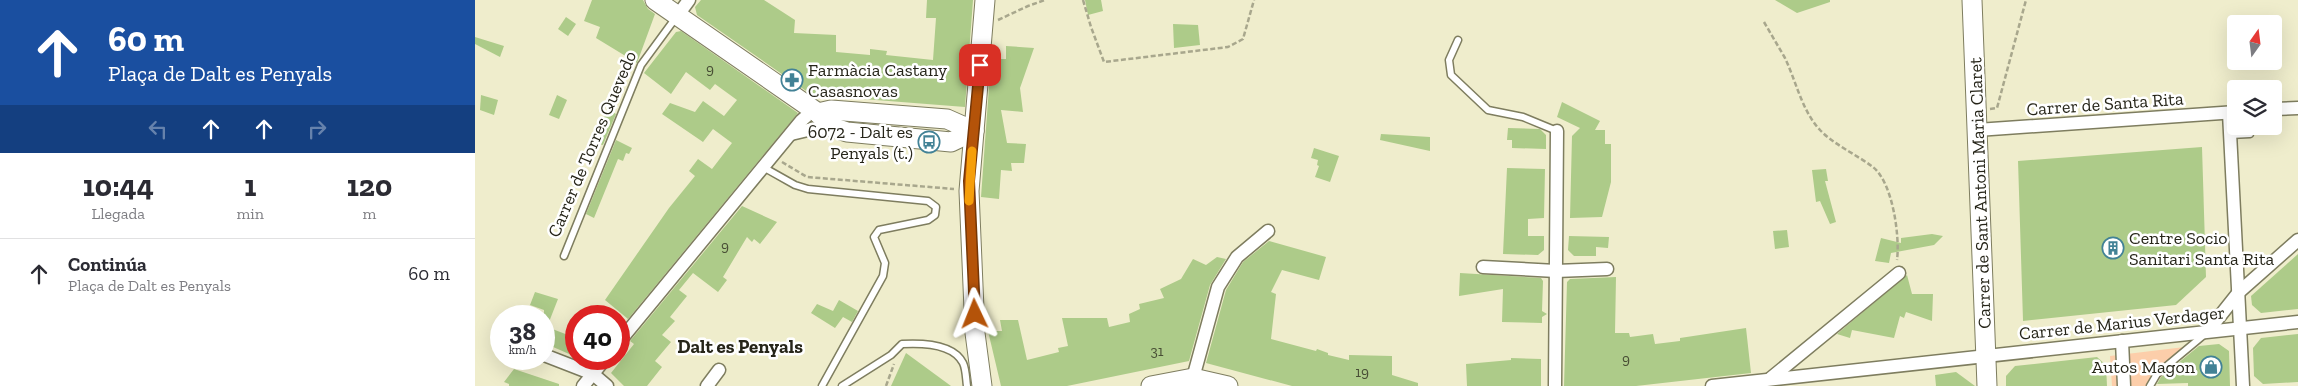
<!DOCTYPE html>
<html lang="es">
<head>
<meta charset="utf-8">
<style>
  body { margin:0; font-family:"Zilla Slab",serif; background:#f7f7f7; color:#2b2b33; height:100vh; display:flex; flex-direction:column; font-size:19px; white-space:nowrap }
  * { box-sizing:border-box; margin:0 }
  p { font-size:16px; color:#7c7c81 }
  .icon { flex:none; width:28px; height:28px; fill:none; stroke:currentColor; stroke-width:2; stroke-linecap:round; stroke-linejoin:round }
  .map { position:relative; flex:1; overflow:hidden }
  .side { display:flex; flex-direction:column; background:#fff; width:475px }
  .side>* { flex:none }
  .guide { background:#1a4fa0; color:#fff; overflow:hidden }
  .needle { width:32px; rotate:14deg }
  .tools { position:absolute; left:1752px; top:15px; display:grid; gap:10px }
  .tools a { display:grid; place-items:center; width:55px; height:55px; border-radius:5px; background:#fff; box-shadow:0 5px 20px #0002; font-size:25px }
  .speed { position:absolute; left:15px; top:305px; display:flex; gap:10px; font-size:25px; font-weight:700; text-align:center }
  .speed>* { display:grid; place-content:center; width:65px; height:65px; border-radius:50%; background:#fff; box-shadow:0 5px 20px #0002; line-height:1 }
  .speed small { font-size:12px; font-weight:400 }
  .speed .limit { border:8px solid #d22; background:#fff; color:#111 }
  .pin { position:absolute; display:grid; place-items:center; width:42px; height:42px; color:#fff; margin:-21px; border-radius:10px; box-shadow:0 2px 8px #0006 }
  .me { position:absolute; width:55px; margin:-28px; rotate:358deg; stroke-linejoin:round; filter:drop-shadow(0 0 4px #0008) }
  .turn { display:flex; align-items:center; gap:18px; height:105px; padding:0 25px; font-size:22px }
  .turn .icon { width:65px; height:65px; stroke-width:2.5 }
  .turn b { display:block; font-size:35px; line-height:42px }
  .lanes { display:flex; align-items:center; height:48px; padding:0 25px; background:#0003; justify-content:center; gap:25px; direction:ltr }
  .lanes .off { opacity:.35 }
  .eta { display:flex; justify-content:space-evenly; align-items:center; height:85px; text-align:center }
  .eta b { font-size:30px; font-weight:700; line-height:35px }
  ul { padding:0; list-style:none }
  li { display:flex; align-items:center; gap:15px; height:70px; padding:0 25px; border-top:1px solid #e1e1e2 }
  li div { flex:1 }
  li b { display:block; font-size:19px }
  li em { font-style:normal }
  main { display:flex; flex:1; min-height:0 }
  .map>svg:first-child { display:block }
  .green { fill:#fcceaa }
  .building { fill:#adcb89 }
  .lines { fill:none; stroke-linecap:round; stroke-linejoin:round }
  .lane-casing { stroke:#7e7d5f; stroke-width:9 }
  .street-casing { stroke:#7e7d5f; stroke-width:15 }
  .secondary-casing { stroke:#7e7d5f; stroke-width:21 }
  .path { stroke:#a8a78d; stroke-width:2.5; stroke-dasharray:5 2.5; stroke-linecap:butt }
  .lane { stroke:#fff; stroke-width:6 }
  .street { stroke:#fff; stroke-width:12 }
  .secondary { stroke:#fff; stroke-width:19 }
  .route-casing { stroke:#753606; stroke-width:12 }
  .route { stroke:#b45309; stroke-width:9 }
  .slow { stroke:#f59e0b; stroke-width:9 }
  .labels { text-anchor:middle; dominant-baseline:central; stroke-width:5; stroke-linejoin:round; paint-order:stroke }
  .number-label { font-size:15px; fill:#484e35 }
  .poi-label { font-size:18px; fill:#262519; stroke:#fff; text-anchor:start }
  .street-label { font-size:18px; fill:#262519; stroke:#fff }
  .neighbourhood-label { font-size:19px; font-weight:bold; fill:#262519; stroke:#fff }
</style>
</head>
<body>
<main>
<section class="side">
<div class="guide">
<div class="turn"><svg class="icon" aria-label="ahead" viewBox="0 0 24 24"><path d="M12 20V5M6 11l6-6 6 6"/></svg><div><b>60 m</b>Plaça de Dalt es Penyals</div></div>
<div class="lanes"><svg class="icon off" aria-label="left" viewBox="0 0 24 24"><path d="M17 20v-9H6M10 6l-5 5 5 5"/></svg><svg class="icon" aria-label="ahead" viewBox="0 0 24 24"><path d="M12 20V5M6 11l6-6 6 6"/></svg><svg class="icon" aria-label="ahead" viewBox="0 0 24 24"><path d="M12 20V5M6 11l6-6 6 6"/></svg><svg class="icon off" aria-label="right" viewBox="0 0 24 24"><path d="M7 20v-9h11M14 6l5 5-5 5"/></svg></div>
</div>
<div class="eta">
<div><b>10:44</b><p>Llegada</p></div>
<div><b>1</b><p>min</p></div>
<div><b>120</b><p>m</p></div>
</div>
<ul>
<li><svg class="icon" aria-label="ahead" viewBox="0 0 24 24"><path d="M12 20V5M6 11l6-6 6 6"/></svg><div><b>Continúa</b><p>Plaça de Dalt es Penyals</p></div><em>60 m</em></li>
</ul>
</section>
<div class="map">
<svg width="1823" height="386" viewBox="0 0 1823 386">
  <rect width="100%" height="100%" fill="#efedcc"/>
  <path class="green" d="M1718,346L1677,386H1637L1635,356Z"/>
  <g class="building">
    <path d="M117,0H168L173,9L180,14L162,63L121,38L125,27L109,21Z"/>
    <path d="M226,0H289L320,20L319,33L361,35V52L395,55V49L412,51L411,55L458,60L461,18H451L452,0H498L490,107L337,95L222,15L220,7Z"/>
    <path d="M610,0H626L628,11L613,15Z"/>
    <path d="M1300,0H1355V2L1322,13Z"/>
    <path d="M91,17L101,24L93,36L83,29Z"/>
    <path d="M698,24L723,25L725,45L699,48Z"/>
    <path d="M206,31L323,113L153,319L130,300L194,208L220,176L214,171L223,159L237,169L257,143L238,129L228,142L187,114L195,103L220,112L228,101L249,116L262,100L240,84L235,90L211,72L196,94L169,73L201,32Z"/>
    <path d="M0,37L29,46L25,57L0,44Z"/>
    <path d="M531,46L559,48L545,88L548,112L526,110L532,143L551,144L549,163H536L537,171L526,170L524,199L506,197L516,59H531Z"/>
    <path d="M6,95L23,100L19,115L5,110Z"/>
    <path d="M82,95L92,100L84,119L74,115Z"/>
    <path d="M1087,102L1125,121L1120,130H1130V144H1136V182L1127,217L1095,218L1097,136L1105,128L1082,117Z"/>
    <path d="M132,109L141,114L128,145L121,143Z"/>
    <path d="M1033,128L1065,129L1071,135V149L1037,148V140H1032Z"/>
    <path d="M906,134L955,137V151L905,140Z"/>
    <path d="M141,140L157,148L154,154L151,153L148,161L143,159L119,218L111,214Z"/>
    <path d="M1727,147L1731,277L1701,305L1548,321L1543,161Z"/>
    <path d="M839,148L864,156L855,182L840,177L844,166L842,165L843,160L836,158Z"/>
    <path d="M1032,168L1070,169L1069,218L1053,219V236H1069V250L1063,255L1028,254Z"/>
    <path d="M1351,169L1353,181H1350L1361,222L1355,224L1345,201L1341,202L1337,170Z"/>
    <path d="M267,206L302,222L285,244L279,239L277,242L272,237L248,277L252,280L243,292L218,273L204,290L212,296L195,317L200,321L187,335L196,342L180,361L187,367L172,386H149L136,373L159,344L155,341Z"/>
    <path d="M1312,230L1314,247L1300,249L1298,231Z"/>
    <path d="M1457,234L1468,236L1459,245L1416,253L1414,263L1400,261L1406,238L1426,243V238Z"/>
    <path d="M1094,236L1134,237L1133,248L1121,247V256H1099L1093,250Z"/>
    <path d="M794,241L851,257L844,280L807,270L796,292L801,294L796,339L841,351L842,349L853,353V355L874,360V355L917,356V375L943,383V386H817L731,363L751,290L768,262Z"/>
    <path d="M1823,254V309L1786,313L1777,305L1776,296Z"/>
    <path d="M742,257L751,259L735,285L714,361L592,386H526L513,331H527L525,320H543L552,360L584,352L583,348L593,346L587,318H632L634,327L655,322L654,314L665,309L664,304L689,298L685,289L706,279L718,259L731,265Z"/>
    <path d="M985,273L1066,278L1068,281L1067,311L1072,314L1067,317V323L1027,322L1028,289L984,296Z"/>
    <path d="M1432,275L1437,294H1458L1457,321L1431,312L1429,318L1425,316L1419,338L1377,330L1375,338L1362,334Z"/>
    <path d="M1141,277L1140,333H1154L1155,337L1178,334L1180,344L1205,341V338L1271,328L1276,373L1161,386H1089L1092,282L1095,279Z"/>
    <path d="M60,292L83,299L72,327L101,338V357L69,343V310L55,305Z"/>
    <path d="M364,300L383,311L377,322L368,317L360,328L336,313L342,304L358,311Z"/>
    <path d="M1823,334V382L1788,384L1779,376L1778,348L1786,338Z"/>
    <path d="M1744,344L1754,351L1755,386H1713V383L1682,384L1686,377L1724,346Z"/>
    <path d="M431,353L476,386H416Z"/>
    <path d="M1622,357L1631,365L1632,386H1531V376L1540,366Z"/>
    <path d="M1036,358L1066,359V386H992L991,364L1036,360Z"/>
    <path d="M39,369L84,384V386H34V384L29,382Z"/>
    <path d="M1481,372L1500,386H1461L1460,375Z"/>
  </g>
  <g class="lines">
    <g class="lane-casing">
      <g id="lane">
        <path d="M983,40L974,60L976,75L1013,110L1048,117L1082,131"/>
        <path d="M1755,135L1775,134"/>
        <path d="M288,167L320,185L333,189L453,201L461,207L460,215L453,220L404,230L399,237L410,263L408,276L347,386"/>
        <path d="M89,256L166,65L202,16"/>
        <path d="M367,386L416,355L427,344C445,343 478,343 488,363C491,369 491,379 492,386"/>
        <path d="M1675,386L1682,374L1730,334"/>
      </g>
    </g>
    <g class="street-casing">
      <g id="street">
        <path d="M203,15L214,0"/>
        <path d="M1799,109L1823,108"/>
        <path d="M1754,113L1768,386"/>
        <path d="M1502,130L1761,112"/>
        <path d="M316,134L337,129L357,127"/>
        <path d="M1008,267L1081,271L1132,269"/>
        <path d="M1733,331L1764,292L1823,240"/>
        <path d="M1647,341L1649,386"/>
        <path d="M144,342L326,121L334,114L343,113"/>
        <path d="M69,355L118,374L132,386"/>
        <path d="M718,378L743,287L762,257L793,231"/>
        <path d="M1296,378L1424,273"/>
        <path d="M108,386L130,359"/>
        <path d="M232,386L244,370"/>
        <path d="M1080,386L1082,131"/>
        <path d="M1237,386L1823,322"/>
      </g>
    </g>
    <g class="secondary-casing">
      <g id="secondary">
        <path d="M180,0L343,113L357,127L372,132L476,142L499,131"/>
        <path d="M1497,0L1512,386"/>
        <path d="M343,113L356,110L472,119L499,131"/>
        <path d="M507,386L500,333L494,191L510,0"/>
        <path d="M676,386L718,378L753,386"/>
      </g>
    </g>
    <g class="path">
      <path d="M608,0L616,27L629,62L753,47L768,39L779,0"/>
      <path d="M523,20L553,6L570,0"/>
      <path d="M1289,22C1296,34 1303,46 1310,58C1321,81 1327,111 1345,130C1358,144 1382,155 1398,167C1418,183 1425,237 1422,260"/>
      <path d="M1515,109L1522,108L1551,0"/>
      <path d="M307,162L332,177L479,189"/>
      <path d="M411,386L419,364"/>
    </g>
    <use href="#lane" class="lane"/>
    <use href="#street" class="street"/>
    <use href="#secondary" class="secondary"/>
  </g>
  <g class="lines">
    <g class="route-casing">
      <path id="route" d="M500,314L494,181L505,65"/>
    </g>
    <use href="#route" class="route"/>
    <path class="slow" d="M494,201L497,151"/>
  </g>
  <defs>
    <g id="pharmacy-ring" transform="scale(1.125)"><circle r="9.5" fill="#fff" stroke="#428296" stroke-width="1.5"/><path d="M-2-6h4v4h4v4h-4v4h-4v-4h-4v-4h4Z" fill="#428296"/></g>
    <g id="bus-ring" transform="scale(1.125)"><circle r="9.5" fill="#fff" stroke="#428296" stroke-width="1.5"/><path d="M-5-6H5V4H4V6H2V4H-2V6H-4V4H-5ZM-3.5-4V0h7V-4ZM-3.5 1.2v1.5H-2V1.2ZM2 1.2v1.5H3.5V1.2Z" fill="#428296"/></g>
    <g id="building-ring" transform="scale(1.125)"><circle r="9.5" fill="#fff" stroke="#428296" stroke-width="1.5"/><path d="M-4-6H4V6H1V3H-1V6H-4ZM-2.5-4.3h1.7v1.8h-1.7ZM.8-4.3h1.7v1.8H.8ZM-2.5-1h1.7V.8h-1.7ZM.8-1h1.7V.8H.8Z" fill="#428296"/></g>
    <g id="shop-ring" transform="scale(1.125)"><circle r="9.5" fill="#fff" stroke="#428296" stroke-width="1.5"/><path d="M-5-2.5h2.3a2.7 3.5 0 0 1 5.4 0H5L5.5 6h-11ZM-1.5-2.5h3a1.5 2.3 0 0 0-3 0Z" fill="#428296"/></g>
  </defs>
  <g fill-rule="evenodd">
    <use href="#pharmacy-ring" x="317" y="80"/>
    <use href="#bus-ring" x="454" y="142"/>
    <use href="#building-ring" x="1638" y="248"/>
    <use href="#shop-ring" x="1736" y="367"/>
  </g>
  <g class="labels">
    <g class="number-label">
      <text x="235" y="69">9</text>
      <text x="250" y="246">9</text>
      <text x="682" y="351">31</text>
      <text x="1151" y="359">9</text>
      <text x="887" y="372">19</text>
    </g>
    <g class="poi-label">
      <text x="333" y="70">Farmàcia Castany<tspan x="333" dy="21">Casasnovas</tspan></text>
      <text x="438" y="132" text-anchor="end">6072 - Dalt es<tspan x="438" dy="21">Penyals (t.)</tspan></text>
      <text x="1654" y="238">Centre Socio<tspan x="1654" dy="21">Sanitari Santa Rita</tspan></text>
      <text x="1720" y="367" text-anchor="end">Autos Magon</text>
    </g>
    <g class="street-label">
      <text transform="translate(1630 104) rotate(-4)">Carrer de Santa Rita</text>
      <text transform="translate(117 144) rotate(-67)">Carrer de Torres Quevedo</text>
      <text transform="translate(1505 193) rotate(-92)">Carrer de Sant Antoni Maria Claret</text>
      <text transform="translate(1647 323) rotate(-6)">Carrer de Marius Verdager</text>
    </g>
    <g class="neighbourhood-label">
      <text x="265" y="346">Dalt es Penyals</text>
    </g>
  </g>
</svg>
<div class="tools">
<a><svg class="needle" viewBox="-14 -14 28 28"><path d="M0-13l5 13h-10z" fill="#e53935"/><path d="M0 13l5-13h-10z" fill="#7c7c81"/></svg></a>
<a><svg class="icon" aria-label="layers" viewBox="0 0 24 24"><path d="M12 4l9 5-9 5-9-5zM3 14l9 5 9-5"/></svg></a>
</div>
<div class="speed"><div>38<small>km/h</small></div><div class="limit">40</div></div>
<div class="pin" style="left:505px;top:65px;background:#d93025"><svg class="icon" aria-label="arrive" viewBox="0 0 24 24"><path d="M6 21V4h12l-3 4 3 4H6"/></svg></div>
<svg class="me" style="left:500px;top:314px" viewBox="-20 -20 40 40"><path d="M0-17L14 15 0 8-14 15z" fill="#b45309" stroke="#fff" stroke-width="4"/></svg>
</div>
</main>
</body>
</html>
